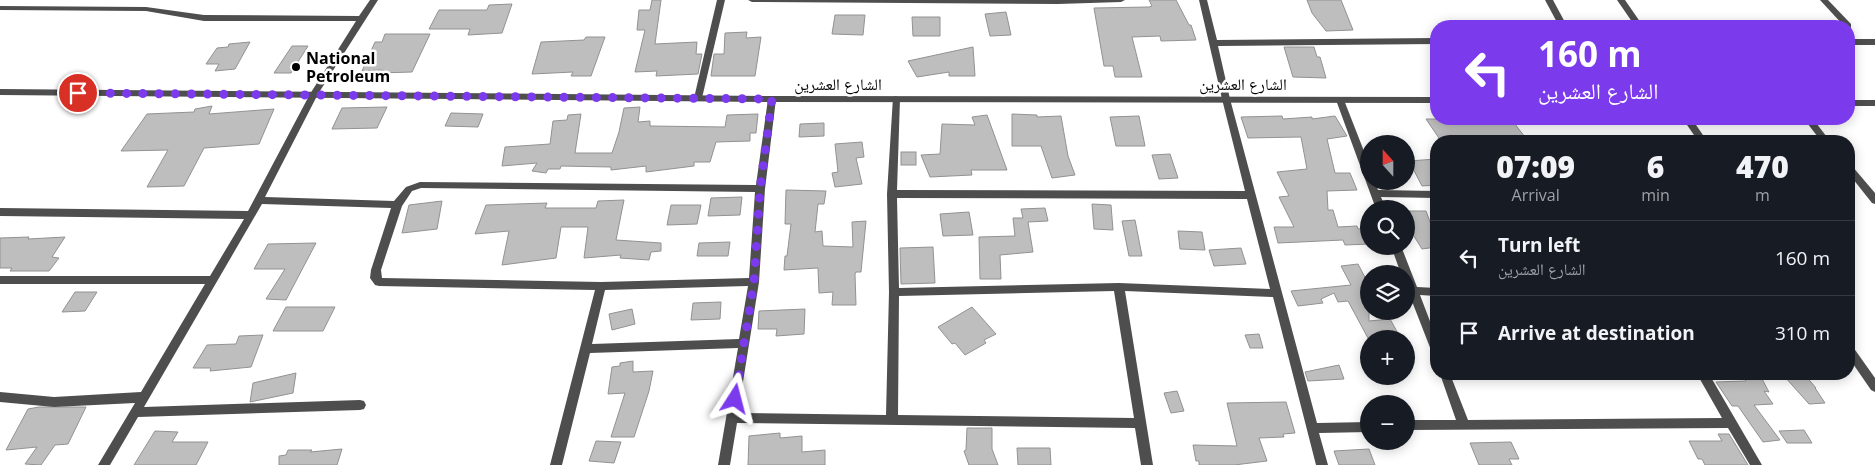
<!DOCTYPE html>
<html lang="en">
<head>
<meta charset="utf-8">
<style>
  body { margin:0; font-family:"Open Sans","Noto Naskh Arabic",sans-serif; background:#20242c; color:#f1f3f6; height:100vh; display:flex; flex-direction:column; font-size:19px; white-space:nowrap }
  * { box-sizing:border-box; margin:0 }
  p { font-size:16px; color:#9ea1a6 }
  .icon { flex:none; width:28px; height:28px; fill:none; stroke:currentColor; stroke-width:2; stroke-linecap:round; stroke-linejoin:round }
  .map { position:relative; flex:1; overflow:hidden }
  .drawer { position:absolute; left:1430px; top:135px; width:425px; height:245px; display:flex; flex-direction:column; background:#171b24; border-radius:20px; box-shadow:0 2px 12px #0003 }
  .drawer>* { flex:none }
  .guide { position:absolute; left:1430px; top:20px; width:425px; height:105px; border-radius:20px; box-shadow:0 2px 12px #0003; background:#7c3aed; color:#fff; overflow:hidden }
  .needle { width:32px; rotate:339deg }
  .buttons { position:absolute; left:1360px; top:135px; display:grid; gap:10px }
  .buttons a { display:grid; place-items:center; width:55px; height:55px; border-radius:50%; background:#171b24; box-shadow:0 2px 12px #0003; font-size:25px }
  .pin { position:absolute; display:grid; place-items:center; width:42px; height:42px; color:#fff; margin:-21px; border:2px solid #fff; border-radius:50%; box-shadow:0 1px 5px #0007 }
  .me { position:absolute; width:55px; margin:-28px; rotate:9deg; stroke-linejoin:round; filter:drop-shadow(0 0 4px #0008) }
  .turn { display:flex; align-items:center; gap:18px; height:105px; padding:0 25px; font-size:22px }
  .turn .icon { width:65px; height:65px; stroke-width:2.5 }
  .turn b { display:block; font-size:35px; line-height:42px }
  .eta { display:flex; justify-content:space-evenly; align-items:center; height:85px; text-align:center }
  .eta b { font-size:30px; font-weight:800; line-height:35px }
  ul { padding:0; list-style:none }
  li { display:flex; align-items:center; gap:15px; height:75px; padding:0 25px; border-top:1px solid #363941 }
  li div { flex:1 }
  li b { display:block; font-size:19px }
  li em { font-style:normal }
  .map>svg:first-child { display:block }
  .building { fill:#bebebe; stroke:#929292 }
  .lines { fill:none; stroke-linecap:round; stroke-linejoin:round }
  .minor { fill:#4e4e4e; fill-rule:evenodd }
  .tertiary { fill:#4e4e4e; fill-rule:evenodd }
  .route { stroke:#7c3aed; stroke-width:9; stroke-dasharray:0 16.2 }
  .poi-dot { fill:#000; stroke:#fff; stroke-width:2 }
  .labels { text-anchor:middle; dominant-baseline:central; stroke-width:5; stroke-linejoin:round; paint-order:stroke }
  .poi-label { font-size:16px; font-weight:bold; fill:#000; stroke:#fff; text-anchor:start }
  .street-label { font-size:16px; fill:#000; stroke:#fff }
</style>
</head>
<body>
<div class="map">
<svg width="1875" height="465" viewBox="0 0 1875 465">
  <rect width="100%" height="100%" fill="#fff"/>
  <g class="building">
    <path d="M652,0H661L655,44L697,42L696,54H702L698,74L656,76L657,71L635,72L645,30H637L639,10H650Z"/>
    <path d="M1149,0H1176L1189,25H1191L1196,40L1161,41L1160,36L1132,37L1142,77H1115L1113,66H1104L1094,8L1149,7L1152,6Z"/>
    <path d="M1307,0H1341L1353,30L1326,31L1312,13Z"/>
    <path d="M512,4L502,33L468,35L470,29H429L439,10H487L489,5Z"/>
    <path d="M1006,12L1011,35L990,36L985,14Z"/>
    <path d="M835,15H865L863,35L832,34Z"/>
    <path d="M912,17H940V36H913Z"/>
    <path d="M747,32L746,38L761,37L755,76H711L714,54H724L725,33Z"/>
    <path d="M385,34H430L412,72L380,73L382,70L362,71L375,42H382Z"/>
    <path d="M586,37H605L591,76H571L573,72L532,74L541,42L584,40Z"/>
    <path d="M250,42L235,69L215,71L219,64H206L217,48L228,47L229,44Z"/>
    <path d="M292,46H308L291,73H274Z"/>
    <path d="M973,47L975,76H949V72L917,77L908,61Z"/>
    <path d="M1284,47H1314L1317,57H1320L1326,78L1293,77Z"/>
    <path d="M212,106L209,114L274,109L259,144L204,148L184,186L147,187L168,150L121,151L147,114L194,112L195,109Z"/>
    <path d="M387,107L377,128L332,129L342,108Z"/>
    <path d="M640,107L638,122L650,121V126L725,127L727,115L758,114L756,133H750V141L716,142L710,162H694V166L646,172V166L611,170V167L561,166L560,169H548L546,173L532,171L537,163L502,166L505,147L550,144L553,121L567,120L568,115L581,114L575,153H612L619,132L624,108Z"/>
    <path d="M451,113L483,114L478,127L445,126Z"/>
    <path d="M1012,114L1037,115V117L1061,116L1068,156L1075,175L1052,178L1041,146H1012Z"/>
    <path d="M987,115L1007,170H971L972,175L930,177L921,155L940,154L942,124L975,125L972,117Z"/>
    <path d="M1139,116L1145,146H1116L1110,117Z"/>
    <path d="M1282,116L1283,119L1312,117V119L1335,116L1347,136L1327,139L1335,173H1350L1357,190L1327,191L1328,210H1333L1338,227L1357,226L1358,229L1369,228V244L1345,245L1343,240L1278,243L1274,227H1294L1279,197L1289,196L1277,172L1307,169L1301,137L1248,138L1241,117Z"/>
    <path d="M1426,119H1511L1528,141H1441Z"/>
    <path d="M824,123V136L799,137L800,124Z"/>
    <path d="M862,142L864,157L856,158L862,184L835,187L832,173L838,172L835,144Z"/>
    <rect x="901" y="152" width="15" height="13"/>
    <path d="M1170,154L1178,178L1159,179L1152,155Z"/>
    <path d="M1436,159V185L1422,186L1409,161Z"/>
    <path d="M786,190L826,191L824,204H818L815,232L822,231L823,246L853,247L852,222L866,221L861,272H856L855,274L856,305H832L833,292L819,293L818,268L784,270L785,256H787L791,224H785Z"/>
    <path d="M742,197L740,215L708,216L711,198Z"/>
    <path d="M624,200L616,240L661,243V251L651,252L649,260L620,258L621,255L584,258L588,227H561L556,258L502,265L509,231L475,234L486,205L547,203L545,208H596L598,201Z"/>
    <path d="M442,201L437,229L402,233L409,205Z"/>
    <path d="M1092,204L1111,205L1113,230L1094,229Z"/>
    <path d="M671,205H701L697,224L667,225Z"/>
    <path d="M1045,208L1048,221L1028,222L1033,252L1000,255L1001,279H980L979,237L1015,236L1013,218H1023L1021,209Z"/>
    <path d="M1406,211H1426L1436,238V247L1422,249L1412,233L1406,217Z"/>
    <path d="M969,212L973,235L943,236L940,214Z"/>
    <path d="M1135,220L1142,256H1129L1122,221Z"/>
    <path d="M1178,231L1202,232L1205,250L1180,249Z"/>
    <path d="M29,237L28,239L65,237L52,257L59,258L49,271H10L12,268H0V238Z"/>
    <path d="M730,242L728,256H697L699,243Z"/>
    <path d="M316,243L286,300L266,299L285,269H254L268,244Z"/>
    <path d="M933,247L935,283L901,284L900,248Z"/>
    <path d="M1241,248L1246,264L1214,266L1209,250Z"/>
    <path d="M1358,264L1369,285V321L1390,319L1400,337L1369,339V340L1348,301L1338,302L1334,293L1321,299L1323,303L1298,306L1291,291L1351,285L1341,266Z"/>
    <path d="M75,292H97L85,311L62,312Z"/>
    <path d="M721,302L720,319L691,320L693,303Z"/>
    <path d="M286,307H335L323,331H273Z"/>
    <path d="M972,307L996,334L984,340L986,343L965,355L955,343L952,344L938,327Z"/>
    <path d="M632,309L635,324L612,330L609,314Z"/>
    <path d="M805,309L804,334L776,336L777,329H758L759,311Z"/>
    <path d="M1259,334L1263,348H1250L1245,335Z"/>
    <path d="M263,335L251,367L210,371L211,368H193L207,345L236,344L239,336Z"/>
    <path d="M633,361V372L653,371L649,391L634,437H611L625,393L608,394L612,367L620,366V363Z"/>
    <path d="M1339,365L1344,379L1308,381L1305,372Z"/>
    <path d="M296,373L293,393L250,402L253,383Z"/>
    <path d="M1799,374H1804L1816,388H1815L1825,403L1809,404L1784,376Z"/>
    <path d="M1744,378L1762,379L1769,392L1764,391L1773,404L1754,405L1780,440L1763,442L1738,406H1732L1716,382L1746,381Z"/>
    <path d="M1177,391L1184,411L1171,413L1164,393Z"/>
    <path d="M1286,402L1295,433L1283,434L1284,437L1259,438L1267,461L1234,465H1199V461H1196L1193,445L1237,446L1227,403Z"/>
    <path d="M39,407H86L68,444L55,445L41,465L25,464L37,447L6,450L28,409Z"/>
    <path d="M967,428H992V449L998,465H969L964,451L966,450Z"/>
    <path d="M1804,430L1812,443H1787L1779,431Z"/>
    <path d="M155,431L178,432L172,442H208L196,465H134Z"/>
    <path d="M780,433V438L802,436V452L825,450V465H748L749,436Z"/>
    <path d="M1718,434H1729L1748,465H1705L1702,459H1698L1689,441H1722Z"/>
    <path d="M596,441L621,442L614,463L589,461Z"/>
    <path d="M1511,442L1519,459H1509L1512,465H1479L1470,443Z"/>
    <path d="M1017,448H1050L1051,465H1018Z"/>
    <path d="M342,449L337,465H279V456L286,455L288,450H312L310,452Z"/>
    <path d="M1369,449L1375,465H1339L1334,451Z"/>
  </g>
  <g class="lines">
    <g class="minor">
      <path d="M370,0H378L318,94L265,197L394,201L406,187L420,182L756,185L768,99L769,97H775L776,99L765,189L759,282L738,413L886,415L889,292L887,194L893,97L896,96L900,99L897,190L1245,191L1222,99L1199,0H1207L1217,40L1436,38V44L1218,46L1230,99L1317,423L1369,422V432L1319,433L1328,465H1316L1273,297L1125,291L1153,465H1141L1135,428L737,423L730,465H718L738,348L590,353L562,465H550L595,290L379,286L375,285L370,278L371,270L391,208L262,204L144,407L360,400L364,401L366,405L364,409L360,410L138,417L110,465H98L135,403L54,407L0,402V392L54,397L141,392L205,284H0V276H210L244,219L0,216V208L248,211L310,94L356,21H204L146,11L0,10V6L146,7L204,15L359,16ZM421,188L755,192L749,278L601,282L382,278L381,270L402,206L412,191ZM897,198L1247,199L1270,289L1119,283L899,288ZM748,286L739,339L592,344L605,290ZM1114,291L1134,418L898,415L899,296Z"/>
      <path d="M717,0H725L702,98L698,101L694,98Z"/>
      <path d="M748,0H1125L1121,2L1058,4L752,2Z"/>
      <path d="M1545,0H1553L1567,26H1559Z"/>
      <path d="M1617,0H1625L1643,26H1635Z"/>
      <path d="M1820,0H1828L1851,24V28L1844,26Z"/>
      <rect x="1849" y="39" width="26" height="6"/>
      <path d="M1340,97L1344,100L1369,164V181H1375L1378,190L1436,191V198L1381,197L1386,209H1376L1336,100Z"/>
      <path d="M1683,119H1692L1707,141H1698Z"/>
      <path d="M1804,119H1813L1830,141H1821Z"/>
      <path d="M1849,165L1852,166L1875,193V204L1872,203L1849,174Z"/>
      <path d="M1391,246H1401L1417,287L1436,288V296L1420,295L1436,337V354L1432,353L1431,350L1406,286V274H1401Z"/>
      <path d="M1849,346L1853,347L1875,378V392L1871,390L1849,358Z"/>
      <path d="M1440,374H1450L1468,420L1722,418L1697,374H1709L1762,465H1750L1728,428L1406,430V420H1456Z"/>
    </g>
    <g class="tertiary">
      <path d="M0,89L772,96L1436,97V103L772,102L0,95Z"/>
      <rect x="1849" y="100" width="26" height="6"/>
    </g>
  </g>
  <g class="lines">
    <path class="route" d="M78,93L772,99L760,189L754,282L735,399"/>
  </g>
  <circle class="poi-dot" cx="296" cy="67" r="5"/>
  <g class="labels">
    <g class="poi-label">
      <text x="306" y="58">National<tspan x="306" dy="18">Petroleum</tspan></text>
    </g>
    <g class="street-label">
      <text x="838" y="84">الشارع العشرين</text>
      <text x="1243" y="84">الشارع العشرين</text>
    </g>
  </g>
</svg>
<div class="buttons">
<a><svg class="needle" viewBox="-14 -14 28 28"><path d="M0-13l5 13h-10z" fill="#e53935"/><path d="M0 13l5-13h-10z" fill="#9ea1a6"/></svg></a>
<a><svg class="icon" aria-label="search" viewBox="0 0 24 24"><circle cx="10" cy="10" r="6"/><path d="M15 15l6 6"/></svg></a>
<a><svg class="icon" aria-label="layers" viewBox="0 0 24 24"><path d="M12 4l9 5-9 5-9-5zM3 14l9 5 9-5"/></svg></a>
<a>+</a>
<a>−</a>
</div>
<div class="pin" style="left:78px;top:93px;background:#d93025"><svg class="icon" aria-label="arrive" viewBox="0 0 24 24"><path d="M6 21V4h12l-3 4 3 4H6"/></svg></div>
<svg class="me" style="left:735px;top:399px" viewBox="-20 -20 40 40"><path d="M0-17L14 15 0 8-14 15z" fill="#7c3aed" stroke="#fff" stroke-width="4"/></svg>
<div class="guide">
<div class="turn"><svg class="icon" aria-label="left" viewBox="0 0 24 24"><path d="M17 20v-9H6M10 6l-5 5 5 5"/></svg><div><b>160 m</b>الشارع العشرين</div></div>
</div>
<section class="drawer">
<div class="eta">
<div><b>07:09</b><p>Arrival</p></div>
<div><b>6</b><p>min</p></div>
<div><b>470</b><p>m</p></div>
</div>
<ul>
<li><svg class="icon" aria-label="left" viewBox="0 0 24 24"><path d="M17 20v-9H6M10 6l-5 5 5 5"/></svg><div><b>Turn left</b><p>الشارع العشرين</p></div><em>160 m</em></li>
<li><svg class="icon" aria-label="arrive" viewBox="0 0 24 24"><path d="M6 21V4h12l-3 4 3 4H6"/></svg><div><b>Arrive at destination</b></div><em>310 m</em></li>
</ul>
</section>
</div>
</body>
</html>
